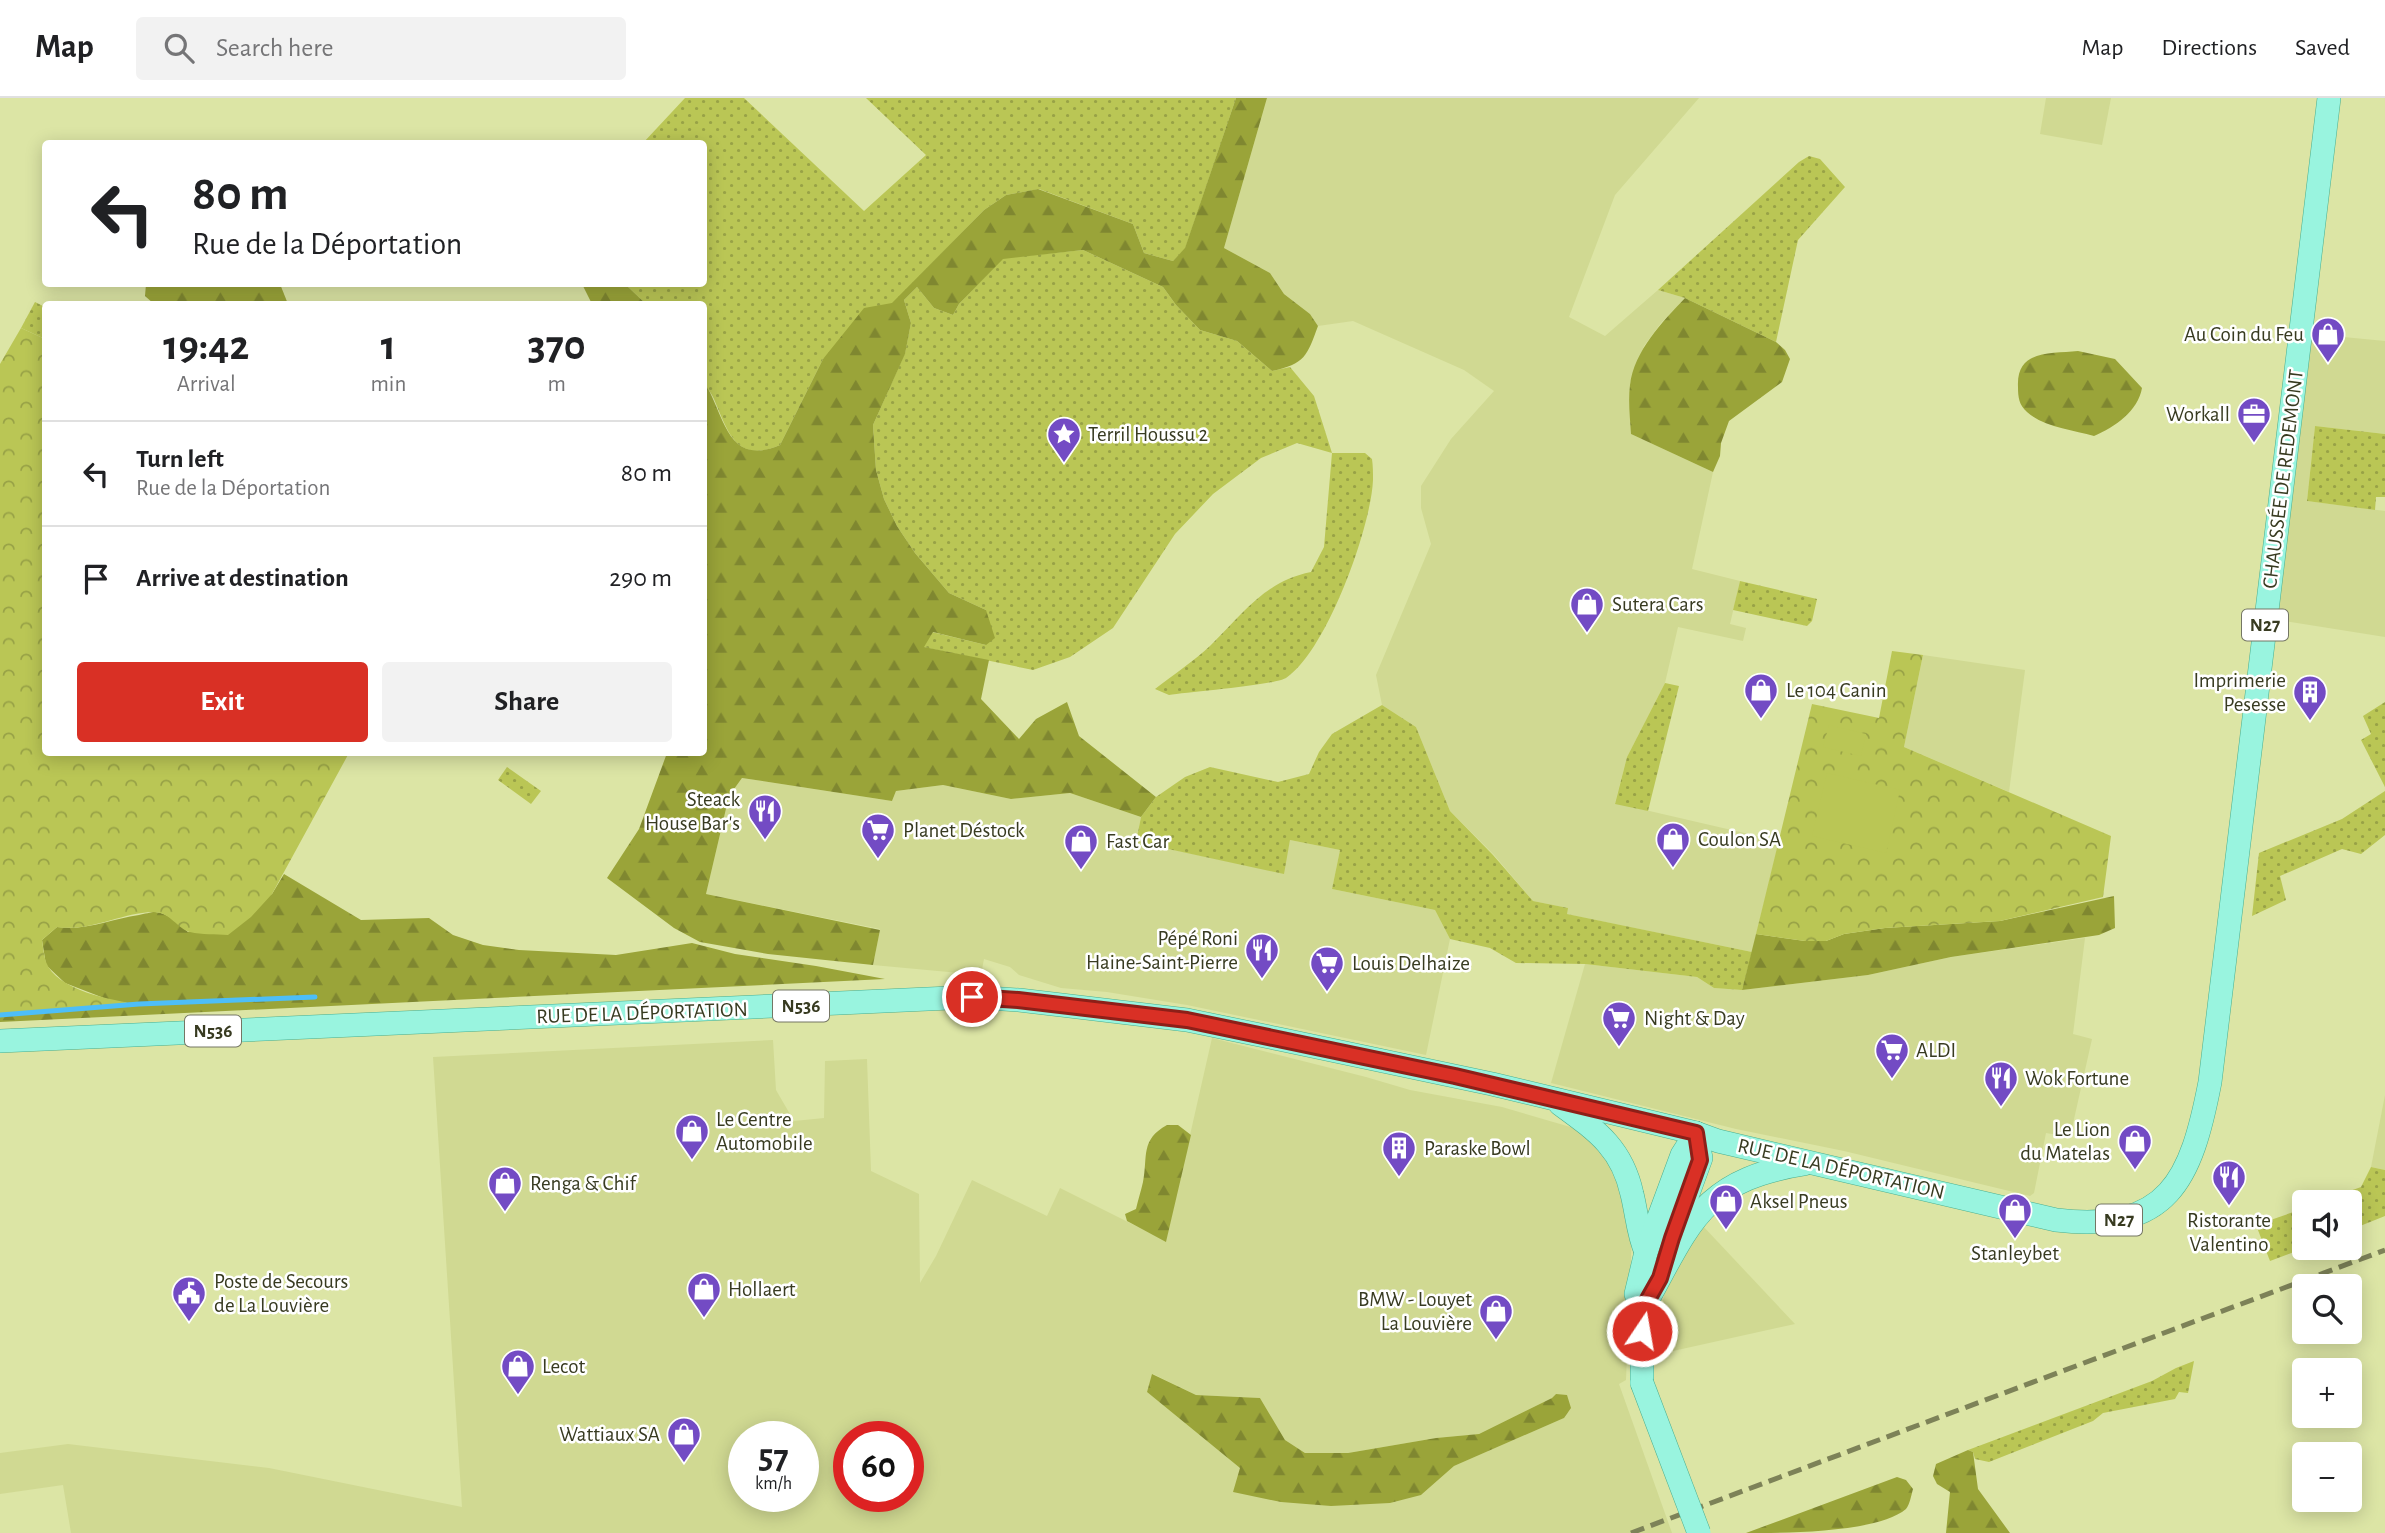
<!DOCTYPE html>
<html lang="en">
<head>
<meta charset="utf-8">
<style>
  body { margin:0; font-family:"Alegreya Sans",sans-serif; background:#f2f2f2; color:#202124; height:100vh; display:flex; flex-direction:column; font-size:26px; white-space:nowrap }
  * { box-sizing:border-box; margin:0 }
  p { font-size:23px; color:#757577 }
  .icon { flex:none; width:38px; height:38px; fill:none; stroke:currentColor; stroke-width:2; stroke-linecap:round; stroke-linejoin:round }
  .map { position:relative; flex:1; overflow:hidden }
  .side { position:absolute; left:42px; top:203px; width:665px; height:455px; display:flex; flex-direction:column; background:#fff; border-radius:7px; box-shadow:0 4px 18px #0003 }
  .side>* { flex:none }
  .hud { position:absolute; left:42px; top:42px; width:665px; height:147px; border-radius:7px; box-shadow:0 4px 18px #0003; background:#fff; color:#202124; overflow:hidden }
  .controls { position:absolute; left:2292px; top:1092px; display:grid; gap:14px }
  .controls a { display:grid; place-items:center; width:70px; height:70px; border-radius:7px; background:#fff; box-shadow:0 4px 18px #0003; font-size:35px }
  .speed { position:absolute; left:728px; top:1323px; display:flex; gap:14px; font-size:35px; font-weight:700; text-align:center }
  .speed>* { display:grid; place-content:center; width:91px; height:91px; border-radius:50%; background:#fff; box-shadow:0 4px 18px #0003; line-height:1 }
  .speed small { font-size:18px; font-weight:400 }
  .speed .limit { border:10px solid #d22; background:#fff; color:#111 }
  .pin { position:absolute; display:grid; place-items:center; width:60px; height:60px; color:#fff; margin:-30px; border:4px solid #fff; border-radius:50%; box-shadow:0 2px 7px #0007 }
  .me { position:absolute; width:77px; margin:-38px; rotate:12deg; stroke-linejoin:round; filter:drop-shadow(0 0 5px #0008) }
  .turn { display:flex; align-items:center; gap:24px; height:147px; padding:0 35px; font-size:32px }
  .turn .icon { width:91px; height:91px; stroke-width:2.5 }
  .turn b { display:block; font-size:49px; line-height:60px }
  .eta { display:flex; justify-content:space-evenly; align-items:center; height:119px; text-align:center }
  .eta b { font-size:42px; font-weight:600; line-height:49px }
  .cta { display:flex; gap:14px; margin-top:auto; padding:14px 35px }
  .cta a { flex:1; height:80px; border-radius:7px; background:#d93025; color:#fff; font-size:28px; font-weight:600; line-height:80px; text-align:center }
  .cta a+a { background:#f2f2f2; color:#202124 }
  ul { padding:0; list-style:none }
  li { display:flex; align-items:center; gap:21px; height:105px; padding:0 35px; border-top:2px solid #e0e0e0 }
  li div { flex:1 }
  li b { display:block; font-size:26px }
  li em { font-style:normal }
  header { display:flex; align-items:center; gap:42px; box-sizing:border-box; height:98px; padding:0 35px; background:#fff; border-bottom:2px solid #e0e0e0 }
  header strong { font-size:33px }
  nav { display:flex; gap:38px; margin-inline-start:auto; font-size:24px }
  .search { width:490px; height:63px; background:#f2f2f2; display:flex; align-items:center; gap:18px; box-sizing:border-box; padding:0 24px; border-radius:7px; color:#757577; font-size:26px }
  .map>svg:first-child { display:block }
  .built { fill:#d0d992; fill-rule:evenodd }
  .grass { fill:url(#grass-dots) }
  .forest { fill:url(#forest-firs) }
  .park { fill:url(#park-crowns) }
  .pitch { fill:#bac655 }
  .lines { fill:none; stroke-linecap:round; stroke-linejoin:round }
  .stream { stroke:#4dbef8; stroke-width:5 }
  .primary-casing { stroke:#4bae8e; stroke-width:24 }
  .primary { stroke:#99f4df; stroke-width:23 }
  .rail { stroke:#7d8258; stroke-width:5; stroke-dasharray:14 7; stroke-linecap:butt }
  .primary-bridge-casing { stroke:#4bae8e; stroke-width:24; stroke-linecap:butt }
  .primary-bridge { stroke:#99f4df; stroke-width:23 }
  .route-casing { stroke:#8d1f18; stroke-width:18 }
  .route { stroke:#d93025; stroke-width:12 }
  .labels { text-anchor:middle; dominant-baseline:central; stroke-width:5; stroke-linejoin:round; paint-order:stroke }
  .shield { fill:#fff; stroke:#747664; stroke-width:2 }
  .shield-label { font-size:19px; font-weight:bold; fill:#383b21 }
  .poi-label { font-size:21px; fill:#383b21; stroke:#fff; text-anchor:start }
  .street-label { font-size:21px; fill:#383b21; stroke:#fff }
</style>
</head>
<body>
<header>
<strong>Map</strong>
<div class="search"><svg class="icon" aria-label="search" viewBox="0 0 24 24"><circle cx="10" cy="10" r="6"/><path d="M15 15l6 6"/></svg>Search here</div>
<nav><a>Map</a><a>Directions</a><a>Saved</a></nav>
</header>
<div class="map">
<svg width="2385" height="1435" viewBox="0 0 2385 1435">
  <defs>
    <pattern id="grass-dots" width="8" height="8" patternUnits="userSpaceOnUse" patternTransform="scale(1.75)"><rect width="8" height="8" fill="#bac655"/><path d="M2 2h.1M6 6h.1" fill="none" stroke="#98a246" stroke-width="1.8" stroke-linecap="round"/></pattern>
    <pattern id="forest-firs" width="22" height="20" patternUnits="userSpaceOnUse" patternTransform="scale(1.75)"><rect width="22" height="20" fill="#9aa439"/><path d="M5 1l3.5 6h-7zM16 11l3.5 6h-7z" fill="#7f8730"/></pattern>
    <pattern id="park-crowns" width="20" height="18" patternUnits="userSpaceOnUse" patternTransform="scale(1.75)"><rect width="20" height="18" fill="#bac655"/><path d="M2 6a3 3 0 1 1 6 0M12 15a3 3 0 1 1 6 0" fill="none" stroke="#98a246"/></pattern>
  </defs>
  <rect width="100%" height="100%" fill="#dce5a5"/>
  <g class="built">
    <path d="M1267,0H1699L1615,97L1569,219L1605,238L1658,192L1685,200L1661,225L1644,248L1630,285L1631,336L1713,374L1692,471L1740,483L1730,526L1746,530L1743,543L1678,529L1665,585L1627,659L1615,705L1779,743L1752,854L1566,816L1567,810L1533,803L1494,757L1450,713L1416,629L1382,607L1376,577L1431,446L1421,410V388L1451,341L1494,293L1464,272L1353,223L1318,228L1310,216L1284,196L1270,175L1224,150Z"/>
    <path d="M2046,0H2111L2102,47L2040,36Z"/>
    <path d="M2302,235L2385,243V336L2315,328L2307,403L2385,413V539L2266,520Z"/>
    <path d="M1923,557L2025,572L2009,694L1904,649Z"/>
    <path d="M742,680L892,703L896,693L943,687L1011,701L1070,695L1141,719L1136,744L1283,775L1290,742L1340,752L1332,791L1435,812L1450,841L1426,957L1187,907L1107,894L1061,890L1019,877L1010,869L984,861L981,877L873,867L880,831L706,796L729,698Z"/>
    <path d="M2085,840L2073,936L2092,941L2070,1039L2046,1035L2034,1095L2030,1098L1844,1053L1736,1031L1551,985L1585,866L1697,879L1714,890L1742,892L1868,877L1951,859Z"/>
    <path d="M1212,940L1366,979L1410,992L1502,1009L1591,1035L1616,1063L1632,1135L1626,1282L1619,1286L1672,1435H71L63,1387L0,1396V1355L68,1346L269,1370L462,1409L433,959L773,942L776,992L794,1023L824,1020L825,963L867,961L871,1073L919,1096L920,1185L936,1158L972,1082L1047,1118L1060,1090L1166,1143ZM1153,1276L1196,1297L1260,1300L1285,1342L1305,1355H1348L1436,1340L1479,1336L1552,1300L1556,1296L1564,1320L1454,1368L1421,1397L1240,1370L1147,1294ZM744,1339H803V1398H744ZM849,1339H908V1398H849Z"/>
    <path d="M2385,997V1072L2371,1069Z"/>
    <path d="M1702,1127L1795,1226L1655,1257V1243L1666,1188Z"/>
  </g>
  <g class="grass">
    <path d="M685,0H744L864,113L926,57L866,0H1236L1185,151L1173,163L1144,155L1133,126L1039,91L1006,97L984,112L892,206L823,261L780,347C736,366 728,334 714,301C711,294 705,289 704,282C700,264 704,227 704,206H646L625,186H704V46L643,45Z"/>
    <path d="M1809,58L1820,61L1845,89L1798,142L1776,244L1685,200L1658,192L1799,64Z"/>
    <path d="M1083,152L1163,189L1176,207L1200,232L1237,243L1272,273L1290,269L1314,298L1332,355H1365L1372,361C1373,368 1373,375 1373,382C1371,430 1326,554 1286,580C1275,587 1188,594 1169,597L1155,591C1173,577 1194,563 1211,547C1243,516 1265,483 1311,474L1324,449L1332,355L1297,345L1261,360L1213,396L1175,436L1113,530L1070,559L1033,572L923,549L932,534L986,547V512L949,495L915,455L897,428L884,401L876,372L873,327L905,255L911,225L904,202L917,189L934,210L953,217L959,206L1003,160Z"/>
    <path d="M35,204L45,209V241L21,230Z"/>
    <path d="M2315,328L2385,336V399H2376L2375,412L2307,403Z"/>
    <path d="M1740,483L1817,501L1812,523L1807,528L1733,512Z"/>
    <path d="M1665,585L1679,588L1648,713L1615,706L1627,659Z"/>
    <path d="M2385,604V689L2361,642L2371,636L2363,618Z"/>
    <path d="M1382,607L1416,629L1450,713L1493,757L1533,803L1568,810L1567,816L1752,854L1742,892L1714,890L1697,879L1585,866L1516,865L1490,850L1450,841L1435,812L1332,791L1340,752L1290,742L1284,776L1136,744L1141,719L1156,699L1185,679L1210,669L1278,684L1309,676L1319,654L1332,636Z"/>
    <path d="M507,669L541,693L531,706L498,682Z"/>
    <path d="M2385,693V737L2361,756L2342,751L2280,778L2286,802L2252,818L2259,755L2342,721Z"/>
    <path d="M2371,1069L2385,1072V1118L2350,1132V1104H2319L2361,1089Z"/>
    <path d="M2305,1110V1150L2270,1163L2256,1127Z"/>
    <path d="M2194,1263L2188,1295L2179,1294L2175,1301L2103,1315L2093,1323L1989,1364L1975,1361L1973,1354L1968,1352L2152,1283L2176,1270Z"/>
  </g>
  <g class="forest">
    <path d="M1236,0H1267L1224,150L1270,175L1284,196L1310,216L1318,228C1307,258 1305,266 1272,273L1237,243L1200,232L1176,207L1163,189L1083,152L1003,161L959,206L953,217L934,210L917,189L904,202L911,225L905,256L873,327L876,372L884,401L897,428L915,455L949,495L986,512L995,540L986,547L933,534L924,549L989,562L981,601L1019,641L1036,621L1067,604L1079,638L1156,699L1141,719L1070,695L1011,701L943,687L896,693L892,703L742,680L729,698L706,796L880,832L873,867L768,856L700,844L674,830L607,780L639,731L667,655L704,654V284C725,316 726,370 780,347L823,261L864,210L892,205L984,112L1006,97L1038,91L1133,126L1144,155L1173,163L1185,150Z"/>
    <path d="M146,186H280L288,206H154L145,198Z"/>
    <path d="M582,186H625L646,206H592Z"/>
    <path d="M1685,200L1776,244L1785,252L1790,261L1782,284L1729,323L1721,345L1720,358L1713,374L1631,336C1630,320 1628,303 1630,287C1634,253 1663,223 1685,200Z"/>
    <path d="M2078,253L2115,261L2142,290C2138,313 2115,329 2094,338C2073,332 2043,329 2027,314C2019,307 2018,299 2018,289C2016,251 2051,256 2078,253Z"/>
    <path d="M284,776L361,822L429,820L453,837L483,847L519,852L616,857L692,845L735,856L816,868L885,881L0,924V917L134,906L109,902L65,885L46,867L42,842L57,829C86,833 111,821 139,817C144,816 151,814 155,814C169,815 179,826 188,834L272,796Z"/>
    <path d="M2114,798L2115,830L2099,837L1951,859L1868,877L1742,892L1756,836L1805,843H1826L1844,836L1885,830L2000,823Z"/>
    <path d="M1167,1027H1178L1191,1037L1166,1144L1127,1123L1125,1116L1136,1111C1138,1102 1141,1093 1143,1084C1148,1058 1140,1042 1167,1027Z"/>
    <path d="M1152,1276L1196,1297L1260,1300L1285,1342L1305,1355H1348L1436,1340L1479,1336L1552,1300L1556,1296L1567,1297L1571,1310L1564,1320L1454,1368L1421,1397L1390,1405L1331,1408L1281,1404L1233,1394L1240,1370L1147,1294Z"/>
    <path d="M1968,1352L1973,1354L1978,1391L2010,1435H1946L1950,1394L1937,1386L1933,1378L1936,1366Z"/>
    <path d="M1897,1379L1906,1382L1913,1391C1911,1398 1910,1406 1906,1411C1877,1435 1785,1435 1746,1435Z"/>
  </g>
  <g class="park">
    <path d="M21,230L45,241L46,654L349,655L272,796L251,819L228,837C216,836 202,837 190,834C177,831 171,814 153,814C120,815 91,834 57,829L42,842C43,849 44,858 46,864C56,892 113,903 139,906L0,917V266Z"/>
    <path d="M1892,553L1923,557L1904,649L2111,738L2103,799L2000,823L1885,830L1844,836L1826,843H1805L1756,836L1812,606L1879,620Z"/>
  </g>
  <g class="pitch">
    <path d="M1829,627L1866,636L1861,658L1823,649Z"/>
    <path d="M1827,675L1900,692L1886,755L1812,738Z"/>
  </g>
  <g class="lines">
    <path class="stream" d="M0,917L139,906L315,899"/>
    <g class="primary-casing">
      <g id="primary">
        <path d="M0,943L972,899L1019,902L1187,922L1279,941L1492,986L1696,1035L1718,1043L2056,1122C2169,1135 2191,1082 2210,984L2329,0"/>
        <path d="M1560,1006C1597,1033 1622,1050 1632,1096C1637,1116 1638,1136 1646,1154"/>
        <path d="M1674,1134L1701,1060L1696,1035"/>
        <path d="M1642,1212C1689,1129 1699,1082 1804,1066"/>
        <path d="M1642,1285V1212L1636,1196L1646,1154L1682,1057L1696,1035"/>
      </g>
    </g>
    <use href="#primary" class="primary"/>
    <path class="rail" d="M1631,1435L2385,1152"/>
    <g class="primary-bridge-casing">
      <path id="primary-bridge" d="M1642,1285L1699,1435"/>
    </g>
    <use href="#primary-bridge" class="primary-bridge"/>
  </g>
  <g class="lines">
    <g class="route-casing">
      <path id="route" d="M972,899L1018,902L1187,922L1455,978L1696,1035L1700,1062L1672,1140L1660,1180L1642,1212V1233"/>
    </g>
    <use href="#route" class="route"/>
  </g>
  <defs>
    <g id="shop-pin" transform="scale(1.75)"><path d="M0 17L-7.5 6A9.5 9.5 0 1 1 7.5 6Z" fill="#734bc4" stroke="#fff"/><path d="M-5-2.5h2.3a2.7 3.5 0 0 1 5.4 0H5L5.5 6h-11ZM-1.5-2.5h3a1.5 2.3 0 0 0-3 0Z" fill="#fff"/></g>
    <g id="office-pin" transform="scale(1.75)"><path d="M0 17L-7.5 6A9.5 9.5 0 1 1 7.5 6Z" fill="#734bc4" stroke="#fff"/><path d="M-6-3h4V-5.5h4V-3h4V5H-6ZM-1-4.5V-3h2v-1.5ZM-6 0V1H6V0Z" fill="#fff"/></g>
    <g id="sight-pin" transform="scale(1.75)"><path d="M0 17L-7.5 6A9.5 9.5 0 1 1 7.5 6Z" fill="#734bc4" stroke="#fff"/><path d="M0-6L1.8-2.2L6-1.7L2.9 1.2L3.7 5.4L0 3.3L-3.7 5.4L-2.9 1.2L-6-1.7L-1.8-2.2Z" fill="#fff"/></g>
    <g id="building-pin" transform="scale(1.75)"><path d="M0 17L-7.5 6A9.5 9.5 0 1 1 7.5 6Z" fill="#734bc4" stroke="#fff"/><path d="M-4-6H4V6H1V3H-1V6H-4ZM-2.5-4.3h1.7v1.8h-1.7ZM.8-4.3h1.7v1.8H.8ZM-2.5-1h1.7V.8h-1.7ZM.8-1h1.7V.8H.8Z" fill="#fff"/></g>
    <g id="restaurant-pin" transform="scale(1.75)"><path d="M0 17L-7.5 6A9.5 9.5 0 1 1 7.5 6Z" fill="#734bc4" stroke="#fff"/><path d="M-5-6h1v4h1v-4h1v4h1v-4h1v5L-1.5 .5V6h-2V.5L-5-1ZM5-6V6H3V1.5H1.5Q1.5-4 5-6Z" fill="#fff"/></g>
    <g id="supermarket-pin" transform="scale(1.75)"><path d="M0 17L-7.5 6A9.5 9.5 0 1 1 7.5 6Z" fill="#734bc4" stroke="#fff"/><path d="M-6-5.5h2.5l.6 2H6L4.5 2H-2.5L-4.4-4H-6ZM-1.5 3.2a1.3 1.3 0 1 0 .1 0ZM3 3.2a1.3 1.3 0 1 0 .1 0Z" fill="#fff"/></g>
    <g id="civic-pin" transform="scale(1.75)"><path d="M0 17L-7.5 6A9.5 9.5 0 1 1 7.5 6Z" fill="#734bc4" stroke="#fff"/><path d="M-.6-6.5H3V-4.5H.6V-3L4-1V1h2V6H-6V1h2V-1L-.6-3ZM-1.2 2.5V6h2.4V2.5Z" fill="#fff"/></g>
  </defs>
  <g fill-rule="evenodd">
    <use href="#shop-pin" x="2328" y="236"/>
    <use href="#office-pin" x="2254" y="316"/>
    <use href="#sight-pin" x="1064" y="336"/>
    <use href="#shop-pin" x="1587" y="506"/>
    <use href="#shop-pin" x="1761" y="592"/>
    <use href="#building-pin" x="2310" y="594"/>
    <use href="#restaurant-pin" x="765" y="713"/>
    <use href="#supermarket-pin" x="878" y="732"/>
    <use href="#shop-pin" x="1673" y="741"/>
    <use href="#shop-pin" x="1081" y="743"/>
    <use href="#restaurant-pin" x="1262" y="852"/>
    <use href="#supermarket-pin" x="1327" y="865"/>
    <use href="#supermarket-pin" x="1619" y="920"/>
    <use href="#supermarket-pin" x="1892" y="952"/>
    <use href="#restaurant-pin" x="2001" y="980"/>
    <use href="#shop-pin" x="692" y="1033"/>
    <use href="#shop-pin" x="2135" y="1043"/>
    <use href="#building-pin" x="1399" y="1050"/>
    <use href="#restaurant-pin" x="2229" y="1079"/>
    <use href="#shop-pin" x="505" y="1085"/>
    <use href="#shop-pin" x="1726" y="1103"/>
    <use href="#shop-pin" x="2015" y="1112"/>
    <use href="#shop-pin" x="704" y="1191"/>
    <use href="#civic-pin" x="189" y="1195"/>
    <use href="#shop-pin" x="1496" y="1213"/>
    <use href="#shop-pin" x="518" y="1268"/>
    <use href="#shop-pin" x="684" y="1336"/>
  </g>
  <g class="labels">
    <g class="shield">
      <rect x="2242" y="511.5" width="46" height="31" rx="5"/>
      <rect x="773" y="892.5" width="56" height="31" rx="5"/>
      <rect x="185" y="917.5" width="56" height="31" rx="5"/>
      <rect x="2096" y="1106.5" width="46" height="31" rx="5"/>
    </g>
    <g class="shield-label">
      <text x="2265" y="527">N27</text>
      <text x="801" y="908">N536</text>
      <text x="213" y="933">N536</text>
      <text x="2119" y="1122">N27</text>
    </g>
    <g class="poi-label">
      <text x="2304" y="236" text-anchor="end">Au Coin du Feu</text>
      <text x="2230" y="316" text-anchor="end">Workall</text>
      <text x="1088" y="336">Terril Houssu 2</text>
      <text x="1612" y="506">Sutera Cars</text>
      <text x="2286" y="582" text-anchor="end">Imprimerie<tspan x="2286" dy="24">Pesesse</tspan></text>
      <text x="1786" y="592">Le 104 Canin</text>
      <text x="740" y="701" text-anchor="end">Steack<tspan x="740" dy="24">House Bar's</tspan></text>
      <text x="903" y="732">Planet Déstock</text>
      <text x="1698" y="741">Coulon SA</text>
      <text x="1106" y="743">Fast Car</text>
      <text x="1238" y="840" text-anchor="end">Pépé Roni<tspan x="1238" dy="24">Haine-Saint-Pierre</tspan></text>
      <text x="1352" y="865">Louis Delhaize</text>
      <text x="1644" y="920">Night &amp; Day</text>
      <text x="1916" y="952">ALDI</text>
      <text x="2025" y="980">Wok Fortune</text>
      <text x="716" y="1021">Le Centre<tspan x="716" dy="24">Automobile</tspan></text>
      <text x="2110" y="1031" text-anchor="end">Le Lion<tspan x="2110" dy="24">du Matelas</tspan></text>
      <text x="1424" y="1050">Paraske Bowl</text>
      <text x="530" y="1085">Renga &amp; Chif</text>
      <text x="1750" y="1103">Aksel Pneus</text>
      <text x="2229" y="1122" text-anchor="middle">Ristorante<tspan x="2229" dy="24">Valentino</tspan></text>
      <text x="2015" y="1155" text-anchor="middle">Stanleybet</text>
      <text x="214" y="1183">Poste de Secours<tspan x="214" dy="24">de La Louvière</tspan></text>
      <text x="728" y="1191">Hollaert</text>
      <text x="1472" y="1201" text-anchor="end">BMW - Louyet<tspan x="1472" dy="24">La Louvière</tspan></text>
      <text x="542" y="1268">Lecot</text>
      <text x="660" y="1336" text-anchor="end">Wattiaux SA</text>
    </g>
    <g class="street-label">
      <text transform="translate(2283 381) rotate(-83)">CHAUSSÉE DE REDEMONT</text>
      <text transform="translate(642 915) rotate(-2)">RUE DE LA DÉPORTATION</text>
      <text transform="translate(1841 1071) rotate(13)">RUE DE LA DÉPORTATION</text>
    </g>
  </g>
</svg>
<div class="controls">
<a><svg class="icon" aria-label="sound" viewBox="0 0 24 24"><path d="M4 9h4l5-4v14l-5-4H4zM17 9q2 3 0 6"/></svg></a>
<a><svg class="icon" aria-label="search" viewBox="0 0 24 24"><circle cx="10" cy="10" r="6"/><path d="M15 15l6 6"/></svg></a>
<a>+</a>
<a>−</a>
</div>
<div class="speed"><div>57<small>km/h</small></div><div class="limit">60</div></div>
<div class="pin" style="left:972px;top:899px;background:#d93025"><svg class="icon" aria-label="arrive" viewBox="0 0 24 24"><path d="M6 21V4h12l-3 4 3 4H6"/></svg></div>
<svg class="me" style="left:1642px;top:1233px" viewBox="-20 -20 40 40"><circle r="17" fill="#d93025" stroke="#fff" stroke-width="3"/><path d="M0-11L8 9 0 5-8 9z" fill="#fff"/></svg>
<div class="hud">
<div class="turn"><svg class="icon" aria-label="left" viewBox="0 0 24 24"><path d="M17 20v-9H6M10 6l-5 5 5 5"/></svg><div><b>80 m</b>Rue de la Déportation</div></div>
</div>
<section class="side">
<div class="eta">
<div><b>19:42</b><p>Arrival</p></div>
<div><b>1</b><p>min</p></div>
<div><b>370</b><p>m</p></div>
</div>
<ul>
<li><svg class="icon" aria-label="left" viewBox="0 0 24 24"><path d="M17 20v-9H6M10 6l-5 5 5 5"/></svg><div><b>Turn left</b><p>Rue de la Déportation</p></div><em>80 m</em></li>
<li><svg class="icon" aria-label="arrive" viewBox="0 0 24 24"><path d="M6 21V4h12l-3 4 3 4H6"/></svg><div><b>Arrive at destination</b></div><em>290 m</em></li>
</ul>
<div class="cta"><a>Exit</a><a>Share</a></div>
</section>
</div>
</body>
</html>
